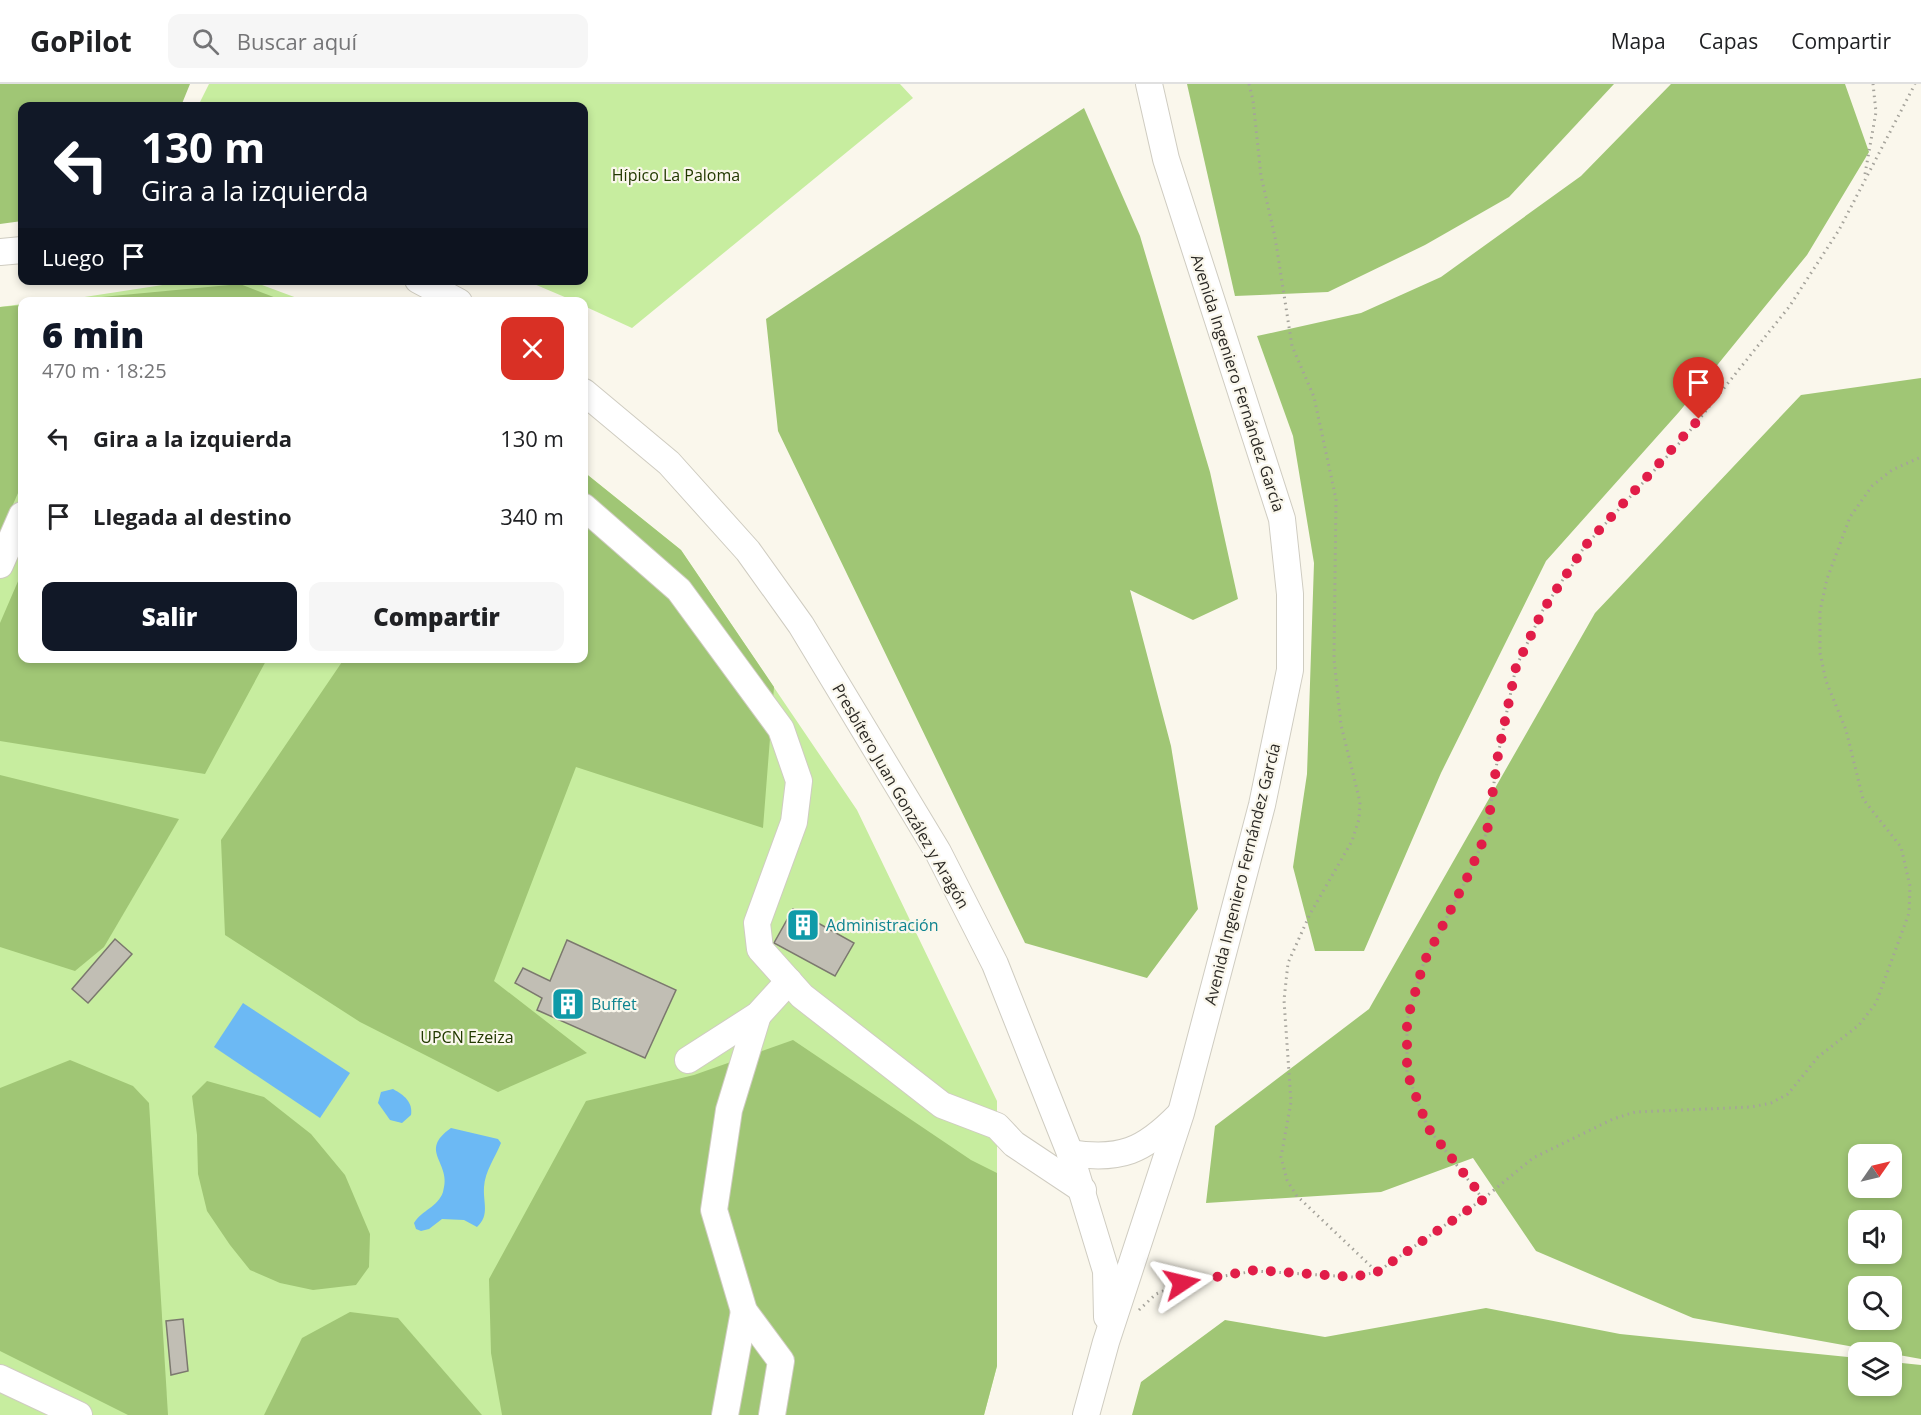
<!DOCTYPE html>
<html lang="es">
<head>
<meta charset="utf-8">
<style>
  body { margin:0; font-family:"Open Sans",sans-serif; background:#f6f6f6; color:#202124; height:100vh; display:flex; flex-direction:column; font-size:22px; white-space:nowrap }
  * { box-sizing:border-box; margin:0 }
  p { font-size:20px; color:#757577 }
  .icon { flex:none; width:33px; height:33px; fill:none; stroke:currentColor; stroke-width:2; stroke-linecap:round; stroke-linejoin:round }
  .map { position:relative; flex:1; overflow:hidden }
  .details { position:absolute; left:18px; top:213px; width:570px; height:366px; display:flex; flex-direction:column; background:#fff; border-radius:12px; box-shadow:0 3px 9px #0003 }
  .details>* { flex:none }
  .banner { position:absolute; left:18px; top:18px; width:570px; height:183px; border-radius:12px; box-shadow:0 3px 9px #0003; background:#111827; color:#fff; overflow:hidden }
  .needle { width:39px; rotate:56deg }
  .tools { position:absolute; left:1848px; top:1060px; display:grid; gap:12px }
  .tools a { display:grid; place-items:center; width:54px; height:54px; border-radius:12px; background:#fff; box-shadow:0 3px 9px #0003; font-size:30px }
  .pin { position:absolute; display:grid; place-items:center; width:51px; height:51px; color:#fff; margin:-62px -26px; border-radius:50% 50% 50% 0; rotate:-45deg; box-shadow:0 0 6px #0007 }
  .pin .icon { rotate:45deg }
  .me { position:absolute; width:66px; margin:-33px; rotate:80deg; stroke-linejoin:round; filter:drop-shadow(0 0 4px #0008) }
  .turn { display:flex; align-items:center; gap:21px; height:126px; padding:0 24px; font-size:27px }
  .turn .icon { width:78px; height:78px; stroke-width:2.5 }
  .turn b { display:block; font-size:42px; line-height:51px }
  .then { display:flex; align-items:center; height:57px; padding:0 24px; background:#0003; gap:12px; font-size:22px }
  .round { display:grid; place-items:center; flex:none; width:63px; height:63px; border-radius:12px; background:#f6f6f6 }
  .head { display:flex; align-items:center; justify-content:space-between; height:102px; padding:0 24px }
  h1 { font-size:36px; font-weight:800; line-height:45px; color:#111827 }
  .cta { display:flex; gap:12px; margin-top:auto; padding:12px 24px }
  .cta a { flex:1; height:69px; border-radius:12px; background:#111827; color:#fff; font-size:24px; font-weight:800; line-height:69px; text-align:center }
  .cta a+a { background:#f6f6f6; color:#202124 }
  ul { padding:0; list-style:none }
  li { display:flex; align-items:center; gap:18px; height:78px; padding:0 24px }
  li div { flex:1 }
  li b { display:block; font-size:22px }
  li em { font-style:normal }
  header { display:flex; align-items:center; gap:36px; box-sizing:border-box; height:84px; padding:0 30px; background:#fff; border-bottom:2px solid #e0e0e0 }
  header strong { font-size:28px }
  nav { display:flex; gap:33px; margin-inline-start:auto; font-size:21px }
  .search { width:420px; height:54px; background:#f6f6f6; display:flex; align-items:center; gap:15px; box-sizing:border-box; padding:0 21px; border-radius:12px; color:#757577; font-size:22px }
  .map>svg:first-child { display:block }
  .green { fill:#c7ed9f }
  .forest { fill:#a0c675; fill-rule:evenodd }
  .water { fill:#6cb9f4 }
  .building { fill:#c1beb4; stroke:#7b786e; stroke-width:1.5 }
  .lines { fill:none; stroke-linecap:round; stroke-linejoin:round }
  .minor-casing { stroke:#cfccc1; stroke-width:28 }
  .path { stroke:#a5a39b; stroke-width:3; stroke-dasharray:1.5 4.5; stroke-linecap:butt }
  .minor { stroke:#fff; stroke-width:26 }
  .route { stroke:#e11d48; stroke-width:10; stroke-dasharray:0 18 }
  .labels { text-anchor:middle; dominant-baseline:central; stroke-width:4.5; stroke-linejoin:round; paint-order:stroke }
  .park-label { font-size:16px; fill:#223900; stroke:#faf7ec }
  .street-label { font-size:16px; fill:#2a2824; stroke:#faf7ec }
  .culture-label { font-size:16px; fill:#0d838f; stroke:#faf7ec; text-anchor:start }
</style>
</head>
<body>
<header>
<strong>GoPilot</strong>
<div class="search"><svg class="icon" aria-label="search" viewBox="0 0 24 24"><circle cx="10" cy="10" r="6"/><path d="M15 15l6 6"/></svg>Buscar aquí</div>
<nav><a>Mapa</a><a>Capas</a><a>Compartir</a></nav>
</header>
<div class="map">
<svg width="1921" height="1331" viewBox="0 0 1921 1331">
  <rect width="100%" height="100%" fill="#faf7ec"/>
  <g class="green">
    <path d="M209,0H900L913,14L632,244L584,222V218L574,217L527,197L584,196V22H198Z"/>
    <path d="M195,196L251,197L305,217L52,218Z"/>
    <path d="M22,220V574H584V388L681,466L857,726L997,1017V1282L984,1331H0V223Z"/>
  </g>
  <g class="forest">
    <path d="M0,0H190L181,22H22V137L0,140Z"/>
    <path d="M1187,0H1614L1509,113L1425,161L1328,208L1235,212Z"/>
    <path d="M1671,0H1845L1869,68L1807,171L1679,328L1546,477L1441,689L1364,867H1315L1293,783L1307,690L1314,479L1293,352L1257,252L1361,229L1441,193L1581,92Z"/>
    <path d="M1084,24L1140,152L1210,388L1238,515L1193,536L1130,506L1171,662L1198,825L1147,894L1025,859L778,347L766,235Z"/>
    <path d="M240,200L284,217H59Z"/>
    <path d="M22,221V400L0,450V223Z"/>
    <path d="M1921,294V1275L1693,1234L1536,1167L1473,1074L1381,1108L1206,1119L1215,1042L1369,925L1595,529L1801,311ZM1858,1071H1892V1104H1858ZM1858,1137H1892V1170H1858ZM1858,1203H1892V1236H1858Z"/>
    <path d="M584,388L681,466L774,603L763,744L576,683L494,897L587,969L498,1008L360,938L225,851L221,756L344,575L584,574Z"/>
    <path d="M22,488V574L267,575L205,690L0,657V539Z"/>
    <path d="M0,691L179,735L104,863L75,887L0,863Z"/>
    <path d="M793,956L971,1076L997,1089V1282L984,1331H502L491,1269L489,1195L586,1017L694,991Z"/>
    <path d="M70,976L133,1002L149,1019L168,1331H128L0,1267V1004Z"/>
    <path d="M207,997L264,1013L311,1050L345,1091L370,1150L369,1183L356,1201L313,1206L280,1199L250,1186L230,1161L207,1127L198,1090L197,1051L192,1012Z"/>
    <path d="M1486,1224L1620,1250L1858,1274V1302H1892V1278L1921,1281V1331H1132L1141,1298L1225,1236L1325,1253Z"/>
    <path d="M350,1228L398,1234L482,1331H264L302,1254Z"/>
  </g>
  <g class="water">
    <path d="M243,919L350,989L320,1034L214,963Z"/>
    <path d="M393,1005C404,1011 413,1018 411,1031L402,1039L390,1036L378,1019L381,1008Z"/>
    <path d="M451,1044L498,1055L501,1059C495,1074 485,1087 484,1103C483,1119 490,1131 477,1143L464,1136L442,1135L429,1145L421,1147L416,1145L414,1139C422,1126 438,1123 443,1108C453,1078 417,1068 451,1044Z"/>
  </g>
  <g class="building">
    <path d="M793,825L854,859L835,892L774,859Z"/>
    <path d="M115,855L132,870L88,919L72,905Z"/>
    <path d="M567,856L676,906L645,974L537,926L542,914L515,899L523,884L550,897Z"/>
    <path d="M183,1235L188,1287L171,1291L166,1237Z"/>
  </g>
  <g class="lines">
    <g class="minor-casing">
      <g id="minor">
        <path d="M0,168L22,166"/>
        <path d="M418,196L459,218"/>
        <path d="M584,308L669,379L748,467L801,541L938,768L995,880L1070,1069L1106,1187L1107,1233"/>
        <path d="M584,423L679,506L781,645L799,697L794,738L757,839L760,865L802,912L942,1021L997,1042L1014,1060L1083,1106"/>
        <path d="M0,481L22,431"/>
        <path d="M758,931L729,1026L714,1126L744,1227L781,1277L772,1331"/>
        <path d="M688,976L758,931L789,897"/>
        <path d="M1070,1069C1120,1077 1144,1067 1179,1031"/>
        <path d="M0,1294L79,1331"/>
        <path d="M725,1331L744,1227"/>
        <path d="M1086,1331L1106,1258L1181,1029L1262,721L1290,586V510L1282,435L1166,75L1149,0"/>
      </g>
    </g>
    <g class="path">
      <path d="M1249,0L1253,16L1261,92L1275,153L1292,262L1314,313L1336,415L1334,575L1341,641L1360,718L1359,735L1352,757L1310,830L1288,879L1284,916L1291,1018L1281,1073L1287,1096L1296,1111L1377,1188"/>
      <path d="M1865,90L1876,28L1873,0"/>
      <path d="M1483,1115L1428,1044L1407,989V936L1424,878L1468,792L1487,748L1498,671L1516,583L1543,526L1585,462L1684,354L1789,223L1839,146L1915,0"/>
      <path d="M1139,1226L1156,1210L1182,1199L1255,1187L1353,1193L1377,1188L1483,1115L1533,1074L1613,1035L1635,1028L1751,1023L1771,1019L1788,1010L1818,973L1859,941L1876,919L1909,829L1910,802L1901,763L1863,715L1846,646L1826,597L1820,569V527L1827,495L1850,433L1872,402L1892,386L1921,373"/>
    </g>
    <use href="#minor" class="minor"/>
  </g>
  <g class="lines">
    <path class="route" d="M1182,1199L1255,1186L1353,1193L1377,1188L1484,1115L1428,1044L1407,989V936L1424,878L1468,792L1487,748L1498,671L1516,583L1543,526L1585,462L1699,335"/>
  </g>
  <defs>
    <g id="building-square" transform="scale(1.725)"><rect x="-9" y="-9" width="18" height="18" rx="4" fill="#0f9aa8" stroke="#faf7ec"/><path d="M-4-6H4V6H1V3H-1V6H-4ZM-2.5-4.3h1.7v1.8h-1.7ZM.8-4.3h1.7v1.8H.8ZM-2.5-1h1.7V.8h-1.7ZM.8-1h1.7V.8H.8Z" fill="#fff"/></g>
  </defs>
  <g fill-rule="evenodd">
    <use href="#building-square" x="803" y="841"/>
    <use href="#building-square" x="568" y="920"/>
  </g>
  <g class="labels">
    <g class="park-label">
      <text x="676" y="91">Hípico La Paloma</text>
      <text x="467" y="953">UPCN Ezeiza</text>
    </g>
    <g class="street-label">
      <text transform="translate(1238 299) rotate(72)">Avenida Ingeniero Fernández García</text>
      <text transform="translate(901 712) rotate(60)">Presbítero Juan González y Aragón</text>
      <text transform="translate(1242 790) rotate(-76)">Avenida Ingeniero Fernández García</text>
    </g>
    <g class="culture-label">
      <text x="826" y="841">Administración</text>
      <text x="591" y="920">Buffet</text>
    </g>
  </g>
</svg>
<div class="tools">
<a><svg class="needle" viewBox="-14 -14 28 28"><path d="M0-13l5 13h-10z" fill="#e53935"/><path d="M0 13l5-13h-10z" fill="#757577"/></svg></a>
<a><svg class="icon" aria-label="sound" viewBox="0 0 24 24"><path d="M4 9h4l5-4v14l-5-4H4zM17 9q2 3 0 6"/></svg></a>
<a><svg class="icon" aria-label="search" viewBox="0 0 24 24"><circle cx="10" cy="10" r="6"/><path d="M15 15l6 6"/></svg></a>
<a><svg class="icon" aria-label="layers" viewBox="0 0 24 24"><path d="M12 4l9 5-9 5-9-5zM3 14l9 5 9-5"/></svg></a>
</div>
<div class="pin" style="left:1699px;top:335px;background:#d93025"><svg class="icon" aria-label="arrive" viewBox="0 0 24 24"><path d="M6 21V4h12l-3 4 3 4H6"/></svg></div>
<svg class="me" style="left:1182px;top:1199px" viewBox="-20 -20 40 40"><path d="M0-17L14 15 0 8-14 15z" fill="#e11d48" stroke="#fff" stroke-width="4"/></svg>
<div class="banner">
<div class="turn"><svg class="icon" aria-label="left" viewBox="0 0 24 24"><path d="M17 20v-9H6M10 6l-5 5 5 5"/></svg><div><b>130 m</b>Gira a la izquierda</div></div>
<div class="then">Luego<svg class="icon" aria-label="arrive" viewBox="0 0 24 24"><path d="M6 21V4h12l-3 4 3 4H6"/></svg></div>
</div>
<section class="details">
<div class="head"><div><h1>6 min</h1><p>470 m · 18:25</p></div><a class="round" style="background:#d93025;color:#fff"><svg class="icon" aria-label="close" viewBox="0 0 24 24"><path d="M6 6l12 12M18 6L6 18"/></svg></a></div>
<ul>
<li><svg class="icon" aria-label="left" viewBox="0 0 24 24"><path d="M17 20v-9H6M10 6l-5 5 5 5"/></svg><div><b>Gira a la izquierda</b></div><em>130 m</em></li>
<li><svg class="icon" aria-label="arrive" viewBox="0 0 24 24"><path d="M6 21V4h12l-3 4 3 4H6"/></svg><div><b>Llegada al destino</b></div><em>340 m</em></li>
</ul>
<div class="cta"><a>Salir</a><a>Compartir</a></div>
</section>
</div>
</body>
</html>
